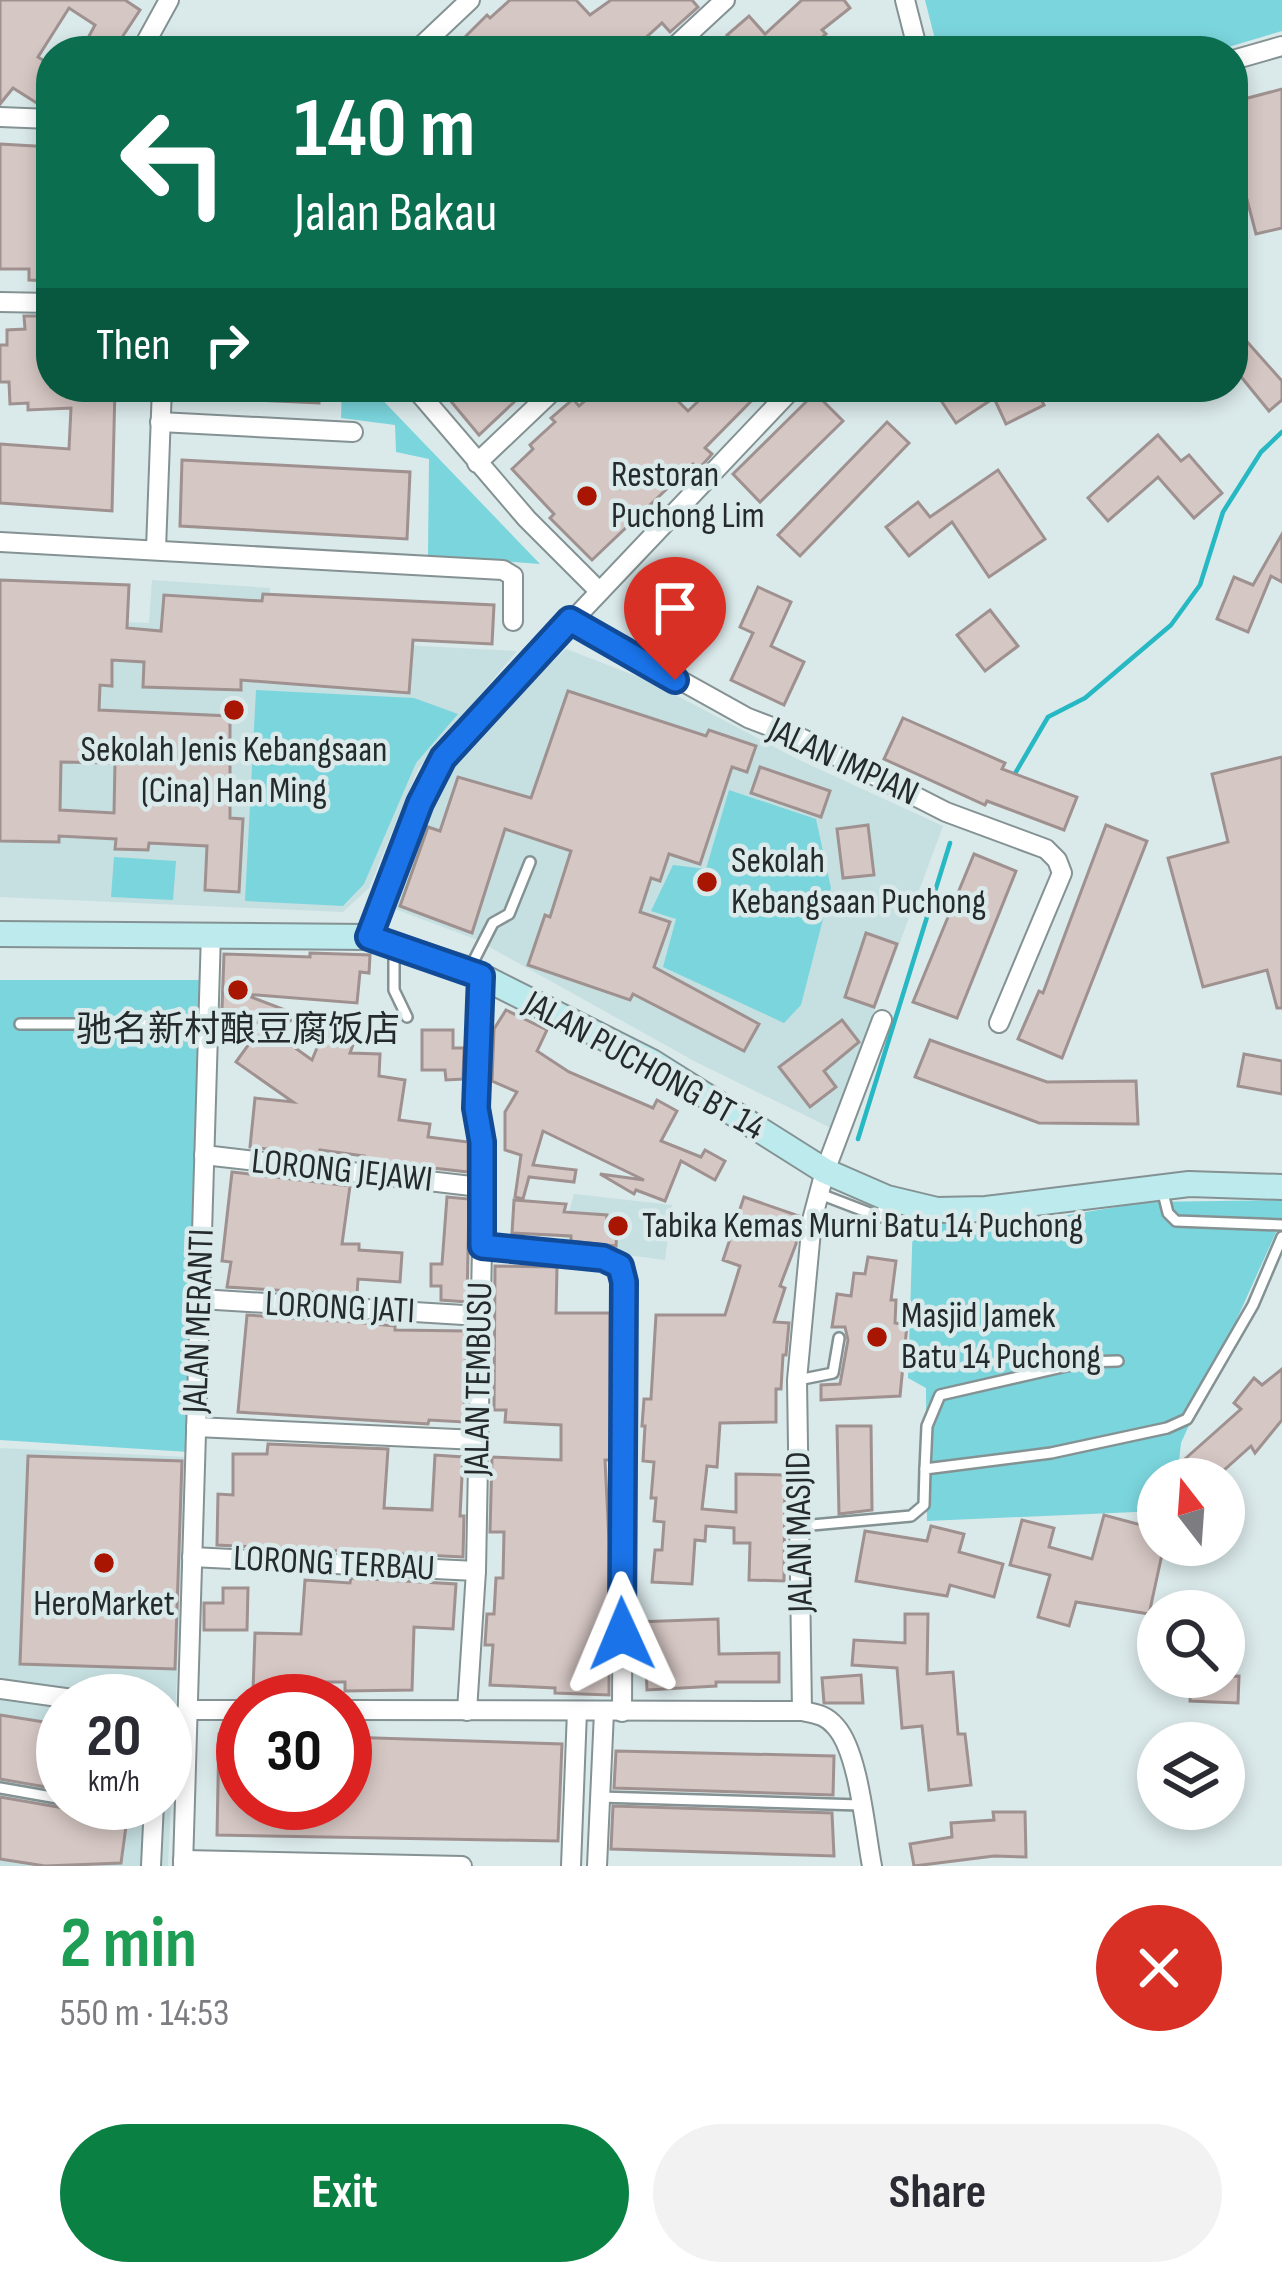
<!DOCTYPE html>
<html lang="en">
<head>
<meta charset="utf-8">
<style>
  body { margin:0; font-family:"Sofia Sans Condensed","Noto Sans SC",sans-serif; background:#f2f2f3; color:#2b2b33; height:100vh; display:flex; flex-direction:column; font-size:45px; white-space:nowrap }
  * { box-sizing:border-box; margin:0 }
  p { font-size:39px; color:#7c7c81 }
  .icon { flex:none; width:66px; height:66px; fill:none; stroke:currentColor; stroke-width:2; stroke-linecap:round; stroke-linejoin:round }
  .map { position:relative; height:1866px; overflow:hidden }
  .panel { display:flex; flex-direction:column; background:#fff; flex:1 }
  .panel>* { flex:none }
  .hud { position:absolute; left:36px; top:36px; width:1212px; height:366px; border-radius:48px; box-shadow:0 6px 18px #0003; background:#0b6e4f; color:#fff; overflow:hidden }
  .needle { width:78px; rotate:343deg }
  .fabs { position:absolute; left:1137px; top:1458px; display:grid; gap:24px }
  .fabs a { display:grid; place-items:center; width:108px; height:108px; border-radius:50%; background:#fff; box-shadow:0 6px 18px #0003; font-size:60px }
  .speed { position:absolute; left:36px; top:1674px; display:flex; gap:24px; font-size:60px; font-weight:700; text-align:center }
  .speed>* { display:grid; place-content:center; width:156px; height:156px; border-radius:50%; background:#fff; box-shadow:0 6px 18px #0003; line-height:1 }
  .speed small { font-size:30px; font-weight:400 }
  .speed .limit { border:18px solid #d22; background:#fff; color:#111 }
  .pin { position:absolute; display:grid; place-items:center; width:102px; height:102px; color:#fff; margin:-123px -51px; border-radius:50% 50% 50% 0; rotate:-45deg; box-shadow:0 0 12px #0007 }
  .pin .icon { rotate:45deg }
  .me { position:absolute; width:132px; margin:-66px; rotate:359deg; stroke-linejoin:round; filter:drop-shadow(0 0 9px #0008) }
  .turn { display:flex; align-items:center; gap:42px; height:252px; padding:0 60px; font-size:54px }
  .turn .icon { width:156px; height:156px; stroke-width:2.5 }
  .turn b { display:block; font-size:84px; line-height:102px }
  .then { display:flex; align-items:center; height:114px; padding:0 60px; background:#0003; gap:24px; font-size:45px }
  .round { display:grid; place-items:center; flex:none; width:126px; height:126px; border-radius:63px; background:#f2f2f3 }
  .overview { display:flex; align-items:center; justify-content:space-between; height:204px; padding:0 60px }
  h1 { font-size:72px; font-weight:700; line-height:90px; color:#1e9e55 }
  .button { display:flex; gap:24px; margin-top:auto; padding:24px 60px }
  .button a { flex:1; height:138px; border-radius:72px; background:#0b8043; color:#fff; font-size:48px; font-weight:700; line-height:138px; text-align:center }
  .button a+a { background:#f2f2f3; color:#2b2b33 }
  .map>svg:first-child { display:block }
  .built { fill:#c6dfe1; fill-rule:evenodd }
  .green { fill:#7bd5dd }
  .lines { fill:none; stroke-linecap:round; stroke-linejoin:round }
  .stream { stroke:#26b8c3; stroke-width:4.5 }
  .building { fill:#d5c7c4; stroke:#9f918f; stroke-width:3; fill-rule:evenodd }
  .lane-casing { stroke:#849293; stroke-width:14 }
  .street-casing { stroke:#849293; stroke-width:22 }
  .secondary-casing { stroke:#849293; stroke-width:28 }
  .lane { stroke:#fff; stroke-width:9 }
  .street { stroke:#fff; stroke-width:18 }
  .secondary { stroke:#bceaed; stroke-width:24 }
  .route-casing { stroke:#114b97; stroke-width:30 }
  .route { stroke:#1a73e8; stroke-width:21 }
  .poi-dot { fill:#a81601; stroke:#dae9ea; stroke-width:4.5 }
  .labels { text-anchor:middle; dominant-baseline:central; stroke-width:9; stroke-linejoin:round; paint-order:stroke }
  .poi-label { font-size:36px; fill:#252b2c; stroke:#dae9ea; text-anchor:start }
  .street-label { font-size:36px; fill:#252b2c; stroke:#dae9ea }
</style>
</head>
<body>
<div class="map">
<svg width="1282" height="1866" viewBox="0 0 1282 1866">
  <rect width="100%" height="100%" fill="#dae9ea"/>
  <g class="built">
    <path d="M152,580L270,588V638L517,651L418,769L369,888L343,912L0,897V617L149,623Z"/>
    <path d="M566,649L649,681L797,759L943,826L831,1128L696,1062L475,939L392,908L447,775L484,729Z"/>
    <path d="M574,1194L672,1205L665,1260L560,1246Z"/>
    <path d="M0,1448L187,1457L168,1866H0ZM63,1701H165V1803H63Z"/>
  </g>
  <g class="green">
    <path d="M925,0H1282V31L1215,51H938Z"/>
    <path d="M342,387H370L540,564L428,555L429,459L396,452L395,425L341,418Z"/>
    <path d="M256,690L414,698L458,714L416,763L364,884L343,906L245,901Z"/>
    <path d="M729,790L816,819L831,888L801,1005L784,1023L663,967L676,919L651,911L673,865L706,869Z"/>
    <path d="M114,857L176,861L173,900L111,897Z"/>
    <path d="M0,980H202L189,1452L0,1440Z"/>
    <path d="M1282,1200V1219L1181,1443L1177,1479H1158V1511L927,1521L926,1388L908,1378L913,1219L982,1229L1147,1202Z"/>
  </g>
  <g class="lines">
    <g class="stream">
      <path d="M1013,777L1048,717L1085,698L1171,625L1200,585L1223,512L1261,452L1282,432"/>
      <path d="M858,1139L950,843"/>
    </g>
  </g>
  <g class="building">
    <path d="M0,0H125L140,10L119,42L128,47V51H81L95,25L69,8L38,57L51,65V105L44,101L40,105L13,88L0,104Z"/>
    <path d="M510,0H576L590,15L611,0H692L698,7L670,32L662,23L631,51H451L487,15L490,18Z"/>
    <path d="M802,0H844L850,8L822,30L826,34L814,44L820,51H718L731,39L727,35L749,16L765,34Z"/>
    <path d="M1282,89V228L1256,234L1233,146V102Z"/>
    <path d="M0,144L51,147V281L29,280V269H0Z"/>
    <path d="M24,316H51V387H115L112,511L0,503V444L69,449L71,408L28,410V403L10,404L9,382H0V345H7V330L25,329Z"/>
    <path d="M1233,326L1282,381V400L1269,411L1233,367Z"/>
    <path d="M213,387H319V403L212,398Z"/>
    <path d="M439,387H530L479,435Z"/>
    <path d="M601,387H664L688,411L713,387H765L705,448L712,454L705,462L698,469L693,464L592,560L550,518L554,514L512,469L533,449L530,445L555,422L551,418L573,399L579,406Z"/>
    <path d="M932,387H1035L1044,405L1006,424L994,398L956,423Z"/>
    <path d="M815,393L843,421L760,502L733,474Z"/>
    <path d="M887,422L909,443L800,556L778,535Z"/>
    <path d="M1158,435L1181,461L1189,455L1222,493L1194,518L1158,477L1108,521L1088,498Z"/>
    <path d="M182,460L410,472L407,539L180,526Z"/>
    <path d="M998,470L1045,539L989,577L952,522L909,556L886,527L918,502L930,517Z"/>
    <path d="M1282,534V582L1271,576L1248,632L1217,619L1234,577L1253,585Z"/>
    <path d="M0,580L129,585L127,628L161,631L164,595L262,601L263,594L494,605L492,644L413,640L409,693L241,680V690L143,687L144,662L112,660V686L100,685L99,710L230,716V818L243,819L239,892L205,890L207,846L149,843L148,850L115,849L116,839L59,836V842L0,841ZM61,762L115,763L114,813L60,810Z"/>
    <path d="M758,587L791,602L771,646L804,662L784,705L731,680L753,633L740,627Z"/>
    <path d="M990,610L1018,646L985,671L957,635Z"/>
    <path d="M568,691L706,736L709,730L756,746L747,772L732,767L700,864L669,854L660,881L651,878L640,912L670,922L654,967L759,1024L744,1051L633,994L630,1000L528,965L545,915L550,917L571,851L505,829L472,933L400,906L428,827L440,831L458,777L531,798Z"/>
    <path d="M903,718L1005,763L1002,769L1077,797L1064,830L987,801L985,805L884,759Z"/>
    <path d="M1282,757V1008H1277L1267,970L1203,987L1168,858L1228,842L1212,774Z"/>
    <path d="M760,767L830,791L821,817L751,793Z"/>
    <path d="M868,825L874,875L843,878L837,829Z"/>
    <path d="M1106,825L1147,841L1062,1058L1018,1039L1039,991L1043,993Z"/>
    <path d="M974,854L1016,871L957,1018L913,1002Z"/>
    <path d="M866,933L897,944L874,1007L845,997Z"/>
    <path d="M310,953L370,955L369,973L360,972L357,1003L243,994L301,1016L270,1030L312,1060L326,1026L356,1037L350,1053L380,1054L379,1076L405,1080L399,1120L430,1124L428,1137L468,1142V1172L363,1160L364,1156L320,1150L319,1155L250,1147L255,1098L293,1102L236,1062L267,1019L221,1036L224,954L310,957Z"/>
    <path d="M506,1010L547,1030L537,1051L569,1072L653,1108L657,1100L677,1111L661,1141L701,1157L705,1150L725,1161L715,1180L681,1161L665,1201L636,1190L634,1194L600,1174L644,1180L543,1131L533,1165L576,1170L574,1182L529,1177L523,1199L515,1197L521,1155L505,1150V1112L517,1092L492,1081L494,1029Z"/>
    <path d="M842,1020L859,1042L824,1071L836,1087L810,1107L779,1067Z"/>
    <path d="M422,1030H453V1048H464L463,1079L446,1080L445,1070H422Z"/>
    <path d="M930,1040L1047,1082L1136,1081L1138,1124L1039,1123L915,1077Z"/>
    <path d="M1244,1054L1282,1061V1094L1238,1086Z"/>
    <path d="M232,1172L350,1186L342,1244H359V1250L402,1253L400,1282L358,1279L357,1295L227,1287L231,1262L222,1261Z"/>
    <path d="M447,1197L469,1199L467,1302L441,1300V1286H431V1264H442Z"/>
    <path d="M744,1197L799,1216L796,1244L780,1286L785,1288L774,1322L789,1323L786,1355H783L781,1389H776V1422L720,1423L717,1467L707,1466L702,1509L736,1512V1474L785,1475L784,1581L749,1580L750,1543H734V1528L706,1526L705,1541L695,1540L692,1584L652,1582L655,1550H662L664,1522L654,1521L656,1498H651L654,1462L643,1461L645,1426H642L644,1399H651L656,1315H725L740,1266L723,1260Z"/>
    <path d="M514,1200L566,1204L564,1212L607,1215L606,1228L617,1229L616,1246L571,1241V1236L512,1233Z"/>
    <path d="M868,1257L896,1261L891,1300H896L895,1323L907,1325L900,1396L821,1400V1385L840,1384L848,1340L845,1327H832L837,1294L851,1296L854,1273L865,1274Z"/>
    <path d="M495,1266L557,1267L556,1313H610V1460H605L609,1541V1695L555,1693V1688L490,1685L493,1645H485L487,1614H494L496,1578H503L504,1532H490L492,1457L561,1460V1425L505,1422L506,1410H494Z"/>
    <path d="M247,1315L354,1322L395,1326V1330L467,1331L464,1422L429,1420L428,1424L238,1412Z"/>
    <path d="M1282,1369V1420L1255,1453L1251,1446L1214,1479H1205L1186,1458L1241,1409L1234,1403L1254,1378L1262,1385Z"/>
    <path d="M837,1426H871L872,1510L839,1514Z"/>
    <path d="M268,1444L388,1449L384,1508L432,1510L435,1455L463,1457L460,1516H464L463,1557L217,1545L218,1494L233,1495V1454H267Z"/>
    <path d="M28,1456L182,1461L175,1669L20,1664Z"/>
    <path d="M1143,1514L1158,1517V1545H1164L1149,1614L1076,1602L1069,1626L1038,1617L1050,1575L1010,1565L1022,1520L1054,1528L1049,1547L1092,1559L1104,1515L1141,1525Z"/>
    <path d="M931,1526L964,1534L959,1552L1003,1564L994,1597L950,1585L947,1596L856,1581L865,1531L927,1541Z"/>
    <path d="M351,1578L456,1584L453,1629L414,1627L412,1690L345,1691V1682H298V1692L253,1691L255,1633L301,1634L305,1580L350,1583Z"/>
    <path d="M223,1588H248L247,1630H204V1603H223Z"/>
    <path d="M905,1614H928L927,1674L953,1672L958,1734H965L971,1785L929,1790L922,1726L902,1728L897,1668L852,1665L854,1640L905,1643Z"/>
    <path d="M718,1619L719,1654L779,1653V1682H716V1686L647,1690L645,1649H636V1622Z"/>
    <path d="M861,1675L863,1703H824L822,1678Z"/>
    <path d="M1239,1676L1238,1703L1190,1701L1191,1677Z"/>
    <path d="M0,1715L63,1725V1790L0,1779Z"/>
    <path d="M219,1734H243V1803H345V1737L562,1744L558,1841L217,1835Z"/>
    <path d="M616,1751L834,1756L833,1795L614,1788Z"/>
    <path d="M0,1797L127,1819L121,1863L45,1866L0,1859Z"/>
    <path d="M613,1806L832,1813L834,1856L611,1849Z"/>
    <path d="M993,1812H1025L1026,1857L994,1856L914,1866L910,1844L952,1837L951,1823L994,1820Z"/>
  </g>
  <g class="lines">
    <g class="lane-casing">
      <g id="lane">
        <path d="M394,948V990L407,1017"/>
        <path d="M469,970L493,923L509,914L530,862"/>
        <path d="M20,1024H206"/>
        <path d="M1163,1193L1168,1213L1176,1221L1282,1225"/>
        <path d="M820,1194L880,1217L887,1198"/>
        <path d="M798,1380L833,1373L839,1338"/>
        <path d="M925,1469L927,1426L940,1395L1084,1362L1118,1361"/>
        <path d="M801,1526L911,1516L924,1505L925,1469L1051,1453L1167,1428L1187,1419L1253,1305L1282,1237"/>
        <path d="M0,1788L63,1799"/>
        <path d="M600,1797L860,1805"/>
        <path d="M89,1803L154,1814"/>
      </g>
    </g>
    <g class="street-casing">
      <g id="street">
        <path d="M905,0L918,51"/>
        <path d="M141,51L169,0"/>
        <path d="M416,51L470,0"/>
        <path d="M670,51L725,0"/>
        <path d="M1233,60L1282,46"/>
        <path d="M0,117L51,119"/>
        <path d="M0,302L51,303"/>
        <path d="M414,387L527,519L599,591"/>
        <path d="M160,422L353,432"/>
        <path d="M477,463L557,387"/>
        <path d="M0,542L503,570L513,576V621"/>
        <path d="M156,549L162,387"/>
        <path d="M570,619L748,718L803,739L946,812L1046,849L1057,860L1062,873L999,1023"/>
        <path d="M369,937L420,803L443,757L794,387"/>
        <path d="M204,1155L480,1187"/>
        <path d="M482,1246L603,1258L620,1266L624,1282L622,1712"/>
        <path d="M200,1299L480,1316"/>
        <path d="M196,1427L478,1440"/>
        <path d="M192,1557L476,1571"/>
        <path d="M0,1689L87,1701"/>
        <path d="M187,1710H243"/>
        <path d="M345,1710L802,1711C817,1714 826,1715 836,1727C859,1753 865,1830 872,1866"/>
        <path d="M467,1711L476,1571L482,1246V1142L475,1108L481,976"/>
        <path d="M802,1711L797,1380L812,1220L825,1171L882,1020"/>
        <path d="M183,1860L462,1866"/>
        <path d="M151,1866L154,1803"/>
        <path d="M183,1866L211,933"/>
        <path d="M571,1866L577,1711"/>
        <path d="M597,1866L604,1712"/>
      </g>
    </g>
    <g class="secondary-casing">
      <path id="secondary" d="M0,934L369,937L469,970L652,1062L825,1171L887,1198L937,1210L986,1209L1189,1184L1282,1187"/>
    </g>
    <use href="#lane" class="lane"/>
    <use href="#street" class="street"/>
    <use href="#secondary" class="secondary"/>
  </g>
  <g class="lines">
    <g class="route-casing">
      <path id="route" d="M622,1634L624,1282L620,1266L603,1258L482,1246V1142L476,1108L481,976L369,937L420,803L443,758L570,620L675,680"/>
    </g>
    <use href="#route" class="route"/>
  </g>
  <g class="poi-dot">
    <circle cx="587" cy="496" r="12"/>
    <circle cx="234" cy="710" r="12"/>
    <circle cx="707" cy="882" r="12"/>
    <circle cx="238" cy="990" r="12"/>
    <circle cx="618" cy="1226" r="12"/>
    <circle cx="877" cy="1337" r="12"/>
    <circle cx="104" cy="1563" r="12"/>
  </g>
  <g class="labels">
    <g class="poi-label">
      <text x="611" y="475">Restoran<tspan x="611" dy="41">Puchong Lim</tspan></text>
      <text x="234" y="750" text-anchor="middle">Sekolah Jenis Kebangsaan<tspan x="234" dy="41">(Cina) Han Ming</tspan></text>
      <text x="731" y="861">Sekolah<tspan x="731" dy="41">Kebangsaan Puchong</tspan></text>
      <text x="238" y="1030" text-anchor="middle">驰名新村酿豆腐饭店</text>
      <text x="642" y="1226">Tabika Kemas Murni Batu 14 Puchong</text>
      <text x="901" y="1316">Masjid Jamek<tspan x="901" dy="41">Batu 14 Puchong</tspan></text>
      <text x="104" y="1604" text-anchor="middle">HeroMarket</text>
    </g>
    <g class="street-label">
      <text transform="translate(843 762) rotate(25)">JALAN IMPIAN</text>
      <text transform="translate(644 1066) rotate(29)">JALAN PUCHONG BT 14</text>
      <text transform="translate(342 1171) rotate(6)">LORONG JEJAWI</text>
      <text transform="translate(340 1308) rotate(3)">LORONG JATI</text>
      <text transform="translate(199 1321) rotate(-88)">JALAN MERANTI</text>
      <text transform="translate(479 1379) rotate(-89)">JALAN TEMBUSU</text>
      <text transform="translate(800 1532) rotate(-91)">JALAN MASJID</text>
      <text transform="translate(334 1564) rotate(3)">LORONG TERBAU</text>
    </g>
  </g>
</svg>
<div class="fabs">
<a><svg class="needle" viewBox="-14 -14 28 28"><path d="M0-13l5 13h-10z" fill="#e53935"/><path d="M0 13l5-13h-10z" fill="#7c7c81"/></svg></a>
<a><svg class="icon" aria-label="search" viewBox="0 0 24 24"><circle cx="10" cy="10" r="6"/><path d="M15 15l6 6"/></svg></a>
<a><svg class="icon" aria-label="layers" viewBox="0 0 24 24"><path d="M12 4l9 5-9 5-9-5zM3 14l9 5 9-5"/></svg></a>
</div>
<div class="speed"><div>20<small>km/h</small></div><div class="limit">30</div></div>
<div class="pin" style="left:675px;top:680px;background:#d93025"><svg class="icon" aria-label="arrive" viewBox="0 0 24 24"><path d="M6 21V4h12l-3 4 3 4H6"/></svg></div>
<svg class="me" style="left:622px;top:1634px" viewBox="-20 -20 40 40"><path d="M0-17L14 15 0 8-14 15z" fill="#1a73e8" stroke="#fff" stroke-width="4"/></svg>
<div class="hud">
<div class="turn"><svg class="icon" aria-label="left" viewBox="0 0 24 24"><path d="M17 20v-9H6M10 6l-5 5 5 5"/></svg><div><b>140 m</b>Jalan Bakau</div></div>
<div class="then">Then<svg class="icon" aria-label="right" viewBox="0 0 24 24"><path d="M7 20v-9h11M14 6l5 5-5 5"/></svg></div>
</div>
</div>
<section class="panel">
<div class="overview"><div><h1>2 min</h1><p>550 m · 14:53</p></div><a class="round" style="background:#d93025;color:#fff"><svg class="icon" aria-label="close" viewBox="0 0 24 24"><path d="M6 6l12 12M18 6L6 18"/></svg></a></div>
<div class="button"><a>Exit</a><a>Share</a></div>
</section>
</body>
</html>
